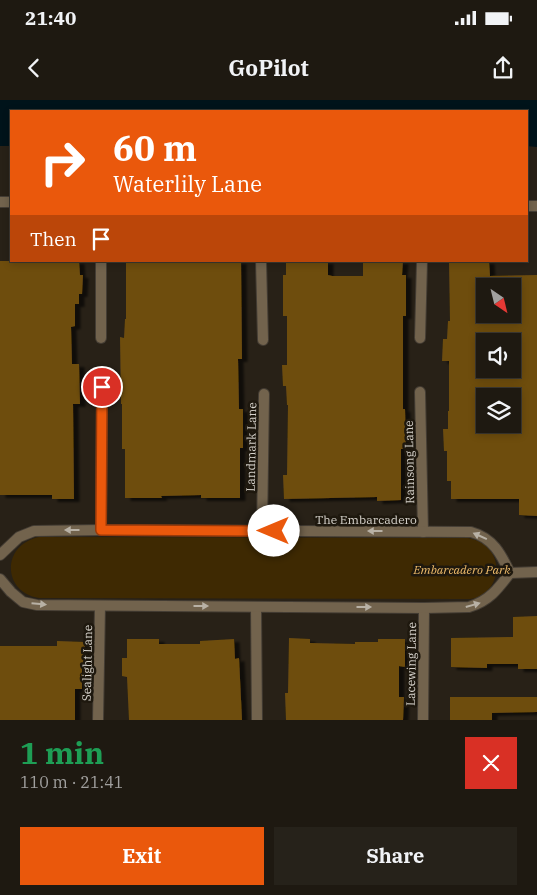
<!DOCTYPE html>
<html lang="en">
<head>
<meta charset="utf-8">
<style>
  body { margin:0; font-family:"IBM Plex Serif",serif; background:#26221a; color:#f1f3f6; height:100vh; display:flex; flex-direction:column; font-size:19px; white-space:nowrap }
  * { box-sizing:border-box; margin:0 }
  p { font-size:16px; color:#a1a09f }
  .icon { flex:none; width:28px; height:28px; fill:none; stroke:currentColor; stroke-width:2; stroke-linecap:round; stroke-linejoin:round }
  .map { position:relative; height:620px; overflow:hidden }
  .sheet { display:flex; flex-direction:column; background:#1e1911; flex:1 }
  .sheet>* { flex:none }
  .hud { position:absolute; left:10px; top:10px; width:518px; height:152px; border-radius:0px; box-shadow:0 2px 8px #0003,0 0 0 1px #3c3831; background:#ea580c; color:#fff; overflow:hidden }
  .needle { width:32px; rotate:145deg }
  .buttons { position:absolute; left:476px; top:178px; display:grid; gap:10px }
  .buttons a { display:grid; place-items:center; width:45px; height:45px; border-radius:0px; background:#1e1911; box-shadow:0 2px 8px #0003,0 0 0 1px #3c3831; font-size:25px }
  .pin { position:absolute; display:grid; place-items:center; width:42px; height:42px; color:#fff; margin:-21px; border:2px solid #fff; border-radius:50%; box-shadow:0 1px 5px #0007 }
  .me { position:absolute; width:55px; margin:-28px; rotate:270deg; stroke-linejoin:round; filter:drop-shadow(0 0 4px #0008) }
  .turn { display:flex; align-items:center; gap:18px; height:105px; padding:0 20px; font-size:22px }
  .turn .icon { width:65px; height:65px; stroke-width:2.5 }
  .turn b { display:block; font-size:35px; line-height:42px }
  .then { display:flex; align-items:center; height:48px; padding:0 20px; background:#0003; gap:10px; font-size:19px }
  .round { display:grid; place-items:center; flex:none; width:52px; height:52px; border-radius:0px; background:#26221a }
  .summary { display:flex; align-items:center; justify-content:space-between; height:85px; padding:0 20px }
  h1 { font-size:30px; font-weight:700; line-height:38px; color:#1e9e55 }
  .primary-button { display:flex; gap:10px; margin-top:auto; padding:10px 20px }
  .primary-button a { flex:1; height:58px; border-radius:0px; background:#ea580c; color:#fff; font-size:20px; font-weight:700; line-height:58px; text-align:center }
  .primary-button a+a { background:#26221a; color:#f1f3f6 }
  .status { display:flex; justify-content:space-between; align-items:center; height:35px; padding:0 25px; background:#1e1911; direction:ltr }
  .status svg { height:14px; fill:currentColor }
  header { display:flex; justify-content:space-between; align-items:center; height:65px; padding:0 20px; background:#1e1911; font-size:22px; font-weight:700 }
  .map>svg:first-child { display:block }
  .green { fill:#3e2902 }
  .water { fill:#00131a }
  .building { fill:#6e4d0f; fill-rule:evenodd; filter:url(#shadow) }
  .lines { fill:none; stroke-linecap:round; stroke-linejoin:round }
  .minor-casing { stroke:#443d34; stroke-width:12 }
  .tertiary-casing { stroke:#443d34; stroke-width:12 }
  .minor { stroke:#72634d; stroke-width:10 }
  .tertiary { stroke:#72634d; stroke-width:10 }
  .oneway { fill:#b8b1a5 }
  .route-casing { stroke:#983908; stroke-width:12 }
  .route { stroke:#ea580c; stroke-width:9 }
  .labels { text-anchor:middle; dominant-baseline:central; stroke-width:5; stroke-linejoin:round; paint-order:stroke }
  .street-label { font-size:12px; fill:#d6d2cb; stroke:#1e180e }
  .park-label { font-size:12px; font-style:italic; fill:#efbc6b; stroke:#1e180e }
</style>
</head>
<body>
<div class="status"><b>21:40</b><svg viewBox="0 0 49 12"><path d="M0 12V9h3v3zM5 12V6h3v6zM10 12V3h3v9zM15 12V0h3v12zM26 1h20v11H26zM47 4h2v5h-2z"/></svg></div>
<header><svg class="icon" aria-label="back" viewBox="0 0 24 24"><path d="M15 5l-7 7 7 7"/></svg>GoPilot<svg class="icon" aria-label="share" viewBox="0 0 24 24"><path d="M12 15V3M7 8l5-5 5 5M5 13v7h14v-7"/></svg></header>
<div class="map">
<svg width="537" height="620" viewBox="0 0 537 620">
  <defs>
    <filter id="shadow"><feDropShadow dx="5.5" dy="3" stdDeviation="1" flood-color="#0009"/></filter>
  </defs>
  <rect width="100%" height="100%" fill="#282117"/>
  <path class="green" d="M39,437L468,438C476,440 484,442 489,449C503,465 496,491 476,498C472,499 468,499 464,499L39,498C2,492 1,445 39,437Z"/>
  <path class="water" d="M0,0H537V47L526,46V11H11V46H0Z"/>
  <g class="building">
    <path d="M0,161H79L80,175H83L82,194H79V204H75V226L71,227L72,264H79L80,304H73L74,399H52V395H0Z"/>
    <path d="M126,161H241L242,259H238L239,309H243V348H240V398H201V395L161,396L162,398H125V349H122V304H121L120,237L124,238L125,219H126Z"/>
    <path d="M286,161H328V175L332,176H363V161H403L402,175H406V216H403V309H405L406,349H401V400L377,401V397L284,399L283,375H287L288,305H287L286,286H283L282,265H287V216H283V175H286Z"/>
    <path d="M449,161H489L490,176L537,175V416L519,415V399H451V381H447V351H444L443,329H448V311H449V261H442L443,239H447L448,221H450ZM485,186H512V214H485ZM485,241H512V269H485ZM485,296H512V324H485Z"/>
    <path d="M537,516V569H518V564H487V568L451,567V538L513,537V517Z"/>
    <path d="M289,538L310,539V543L355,544V542H378V539H405V567L399,566V597H404L403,620H286L285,593H288Z"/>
    <path d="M127,539H159V544H200V541L234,539L235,559L239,558L242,620H129L127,577L122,576V558H127Z"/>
    <path d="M57,541L85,542V568L82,569V589H75V620H0V546H57Z"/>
    <path d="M450,597H537V612L492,613V620H450Z"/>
  </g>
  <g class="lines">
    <g class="minor-casing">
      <g id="minor">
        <path d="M0,102H11"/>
        <path d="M526,106H537"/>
        <path d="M261,161L263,240"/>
        <path d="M101,238V161"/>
        <path d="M420,238L422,161"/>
        <path d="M420,292L423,432"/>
        <path d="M101,430L102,287"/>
        <path d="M262,431L264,294"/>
        <path d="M256,507L257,620"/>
        <path d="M98,620L100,506"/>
        <path d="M423,620L424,508"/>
      </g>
    </g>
    <g class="tertiary-casing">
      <g id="tertiary">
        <path d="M0,455L19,437L34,431L101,430L471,432C493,438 501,454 510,473"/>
        <path d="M510,473L537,472"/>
        <path d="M0,479L11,492L23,502L37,505L424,508L469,507C489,501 498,489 510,473"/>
      </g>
    </g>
    <use href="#minor" class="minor"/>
    <use href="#tertiary" class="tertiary"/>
  </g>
  <defs><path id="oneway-solid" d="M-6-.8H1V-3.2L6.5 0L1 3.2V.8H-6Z" transform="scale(1.25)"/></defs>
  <g class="oneway">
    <use href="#oneway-solid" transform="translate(72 430) rotate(180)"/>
    <use href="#oneway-solid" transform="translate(375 431) rotate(-180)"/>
    <use href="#oneway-solid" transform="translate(480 436) rotate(-156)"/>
    <use href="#oneway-solid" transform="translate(39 504) rotate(5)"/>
    <use href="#oneway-solid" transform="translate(473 505) rotate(-16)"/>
    <use href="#oneway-solid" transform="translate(201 506)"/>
    <use href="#oneway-solid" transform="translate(364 507)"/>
  </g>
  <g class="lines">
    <g class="route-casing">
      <path id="route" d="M102,287L101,430L274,431"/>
    </g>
    <use href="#route" class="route"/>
  </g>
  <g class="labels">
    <g class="street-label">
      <text transform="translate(251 347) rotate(-89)">Landmark Lane</text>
      <text transform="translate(409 362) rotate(-91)">Rainsong Lane</text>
      <text x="366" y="419">The Embarcadero</text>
      <text transform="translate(87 563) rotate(-89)">Sealight Lane</text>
      <text transform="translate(411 564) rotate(-89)">Lacewing Lane</text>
    </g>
    <g class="park-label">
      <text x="462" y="469">Embarcadero Park</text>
    </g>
  </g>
</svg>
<div class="buttons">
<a><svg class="needle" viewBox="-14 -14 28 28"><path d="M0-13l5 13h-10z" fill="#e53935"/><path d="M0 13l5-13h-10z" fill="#a1a09f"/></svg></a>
<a><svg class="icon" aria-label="sound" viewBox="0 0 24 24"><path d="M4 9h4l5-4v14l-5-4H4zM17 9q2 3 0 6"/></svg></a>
<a><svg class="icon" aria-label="layers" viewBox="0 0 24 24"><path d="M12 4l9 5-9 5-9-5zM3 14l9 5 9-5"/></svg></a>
</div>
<div class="pin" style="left:102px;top:287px;background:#d93025"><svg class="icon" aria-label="arrive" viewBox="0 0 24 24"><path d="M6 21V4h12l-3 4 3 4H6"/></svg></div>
<svg class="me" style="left:274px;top:431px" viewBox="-20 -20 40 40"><circle r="19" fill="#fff"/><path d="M0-13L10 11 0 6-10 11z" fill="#ea580c"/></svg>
<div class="hud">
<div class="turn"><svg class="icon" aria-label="right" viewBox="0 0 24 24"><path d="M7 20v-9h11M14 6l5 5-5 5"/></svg><div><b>60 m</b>Waterlily Lane</div></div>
<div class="then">Then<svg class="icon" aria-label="arrive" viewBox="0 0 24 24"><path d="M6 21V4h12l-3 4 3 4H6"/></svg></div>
</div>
</div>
<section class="sheet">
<div class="summary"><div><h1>1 min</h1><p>110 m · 21:41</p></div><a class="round" style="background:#d93025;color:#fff"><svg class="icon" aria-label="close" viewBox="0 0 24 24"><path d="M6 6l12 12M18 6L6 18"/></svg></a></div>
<div class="primary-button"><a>Exit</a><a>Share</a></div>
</section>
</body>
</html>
